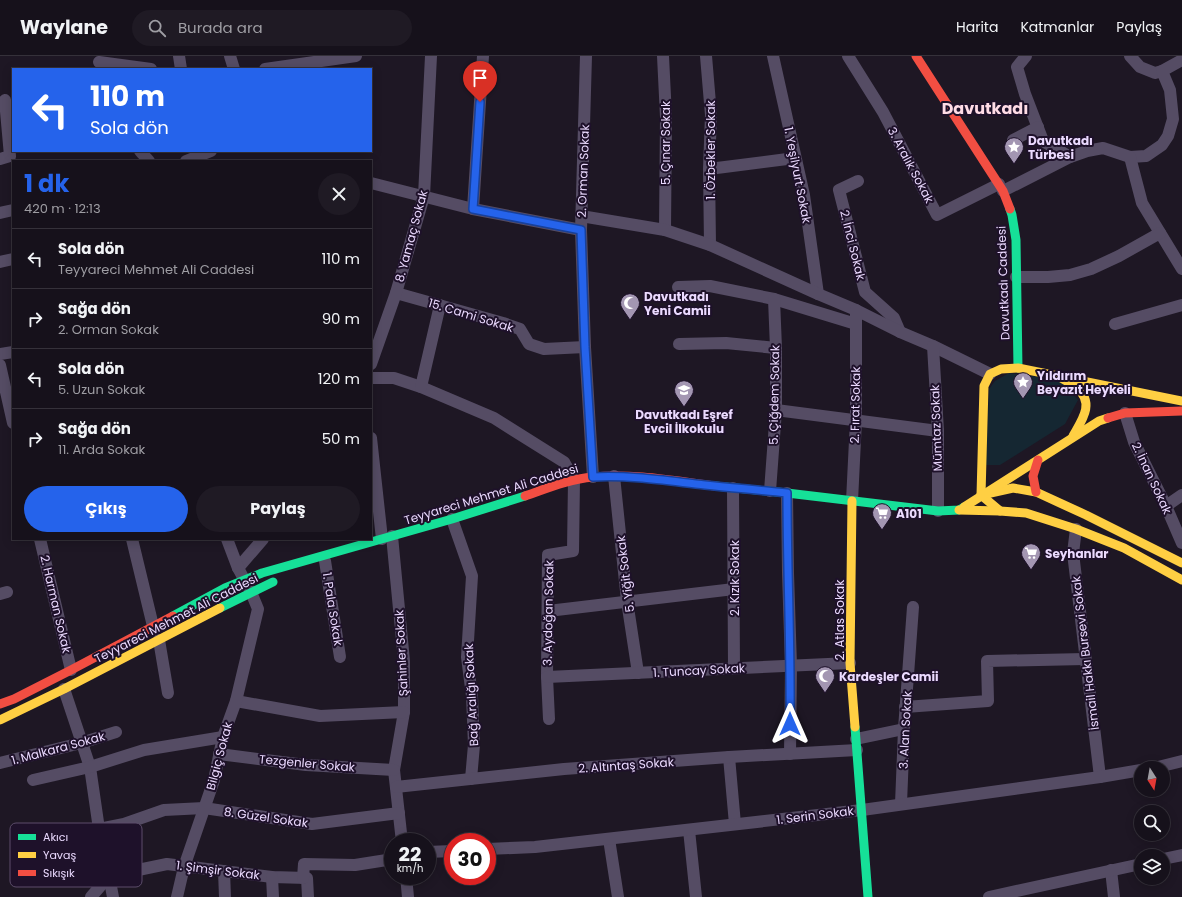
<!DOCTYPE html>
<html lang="tr">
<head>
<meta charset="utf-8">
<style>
  body { margin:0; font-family:Poppins,sans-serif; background:#1f1a24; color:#f1f3f6; height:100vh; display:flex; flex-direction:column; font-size:15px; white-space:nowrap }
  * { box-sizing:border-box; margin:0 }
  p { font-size:13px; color:#9e9da3 }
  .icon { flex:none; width:22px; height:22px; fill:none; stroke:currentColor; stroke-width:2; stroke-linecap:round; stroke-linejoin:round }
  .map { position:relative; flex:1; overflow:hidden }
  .panel { position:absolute; left:12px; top:104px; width:360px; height:380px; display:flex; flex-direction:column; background:#16111b; border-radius:0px; box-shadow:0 2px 10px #0003,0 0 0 1px #35313a }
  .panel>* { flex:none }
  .guide { position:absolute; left:12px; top:12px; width:360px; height:84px; border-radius:0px; box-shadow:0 2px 10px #0003,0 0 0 1px #35313a; background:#2563eb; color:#fff; overflow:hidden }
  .needle { width:26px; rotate:169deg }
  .controls { position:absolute; left:1134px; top:705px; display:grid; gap:8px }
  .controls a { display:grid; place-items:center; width:36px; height:36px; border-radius:50%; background:#16111b; box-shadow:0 2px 10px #0003,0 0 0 1px #35313a; font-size:20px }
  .speed { position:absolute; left:384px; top:777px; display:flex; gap:8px; font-size:20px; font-weight:700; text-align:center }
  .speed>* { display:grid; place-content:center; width:52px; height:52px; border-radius:50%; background:#16111b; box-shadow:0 2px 10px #0003,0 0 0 1px #35313a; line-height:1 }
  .speed small { font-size:10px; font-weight:400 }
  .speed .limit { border:6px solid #d22; background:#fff; color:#111 }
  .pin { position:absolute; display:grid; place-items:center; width:34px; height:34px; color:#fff; margin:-41px -17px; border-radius:50% 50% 50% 0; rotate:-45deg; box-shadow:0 0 4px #0007 }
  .pin .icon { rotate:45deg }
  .me { position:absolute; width:44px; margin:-22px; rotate:0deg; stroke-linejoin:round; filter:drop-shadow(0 0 3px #0008) }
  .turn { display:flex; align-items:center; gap:14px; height:84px; padding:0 12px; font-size:18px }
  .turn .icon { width:52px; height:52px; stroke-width:2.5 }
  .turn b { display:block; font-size:28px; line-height:34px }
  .round { display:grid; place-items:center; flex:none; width:42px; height:42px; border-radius:21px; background:#1f1a24 }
  .head { display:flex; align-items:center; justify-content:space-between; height:68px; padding:0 12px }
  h1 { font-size:24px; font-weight:700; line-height:30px; color:#2563eb }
  .cta { display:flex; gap:8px; margin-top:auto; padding:8px 12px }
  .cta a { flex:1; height:46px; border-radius:24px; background:#2563eb; color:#fff; font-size:16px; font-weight:700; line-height:46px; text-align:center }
  .cta a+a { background:#1f1a24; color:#f1f3f6 }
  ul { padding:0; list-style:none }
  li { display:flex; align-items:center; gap:12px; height:60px; padding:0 12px; border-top:1px solid #35313a }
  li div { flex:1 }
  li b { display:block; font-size:15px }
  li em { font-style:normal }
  header { display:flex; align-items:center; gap:24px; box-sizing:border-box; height:56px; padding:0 20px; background:#16111b; border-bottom:1px solid #35313a }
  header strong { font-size:19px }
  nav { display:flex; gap:22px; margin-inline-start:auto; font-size:14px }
  .search { width:280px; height:36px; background:#1f1a24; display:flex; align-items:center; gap:10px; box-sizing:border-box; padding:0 14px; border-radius:22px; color:#9e9da3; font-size:15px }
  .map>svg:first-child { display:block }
  .green { fill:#152732 }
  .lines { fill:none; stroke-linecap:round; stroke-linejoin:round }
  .street { stroke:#554c64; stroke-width:12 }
  .fast { stroke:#16e098; stroke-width:9 }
  .slow { stroke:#ffcf43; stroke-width:9 }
  .jam { stroke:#f24e42; stroke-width:9 }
  .route-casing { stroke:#184099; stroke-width:10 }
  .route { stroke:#2563eb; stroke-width:7 }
  .labels { text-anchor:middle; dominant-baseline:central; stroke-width:4; stroke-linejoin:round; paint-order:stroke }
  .poi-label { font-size:12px; font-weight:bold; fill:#ebdaff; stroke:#1e112a; text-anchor:start }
  .street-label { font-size:12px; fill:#ebdaff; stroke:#1e112a }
  .district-label { font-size:16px; font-weight:bold; fill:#ffdce6; stroke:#1e112a }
  .key { fill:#1e112a; stroke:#5c4d6a; stroke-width:1 }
  .key-label { font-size:11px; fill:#ebdaff }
</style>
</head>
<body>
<header>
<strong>Waylane</strong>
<div class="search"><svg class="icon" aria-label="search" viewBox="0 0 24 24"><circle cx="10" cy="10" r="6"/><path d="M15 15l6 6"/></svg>Burada ara</div>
<nav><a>Harita</a><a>Katmanlar</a><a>Paylaş</a></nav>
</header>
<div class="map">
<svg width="1182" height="841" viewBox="0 0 1182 841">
  <rect width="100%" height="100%" fill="#1e1724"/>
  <path class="green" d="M1009,317L1062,324L1078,344L1065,368L1000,409H986L989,333L995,325Z"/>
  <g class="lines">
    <g class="street">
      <path d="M179,0L181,13"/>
      <path d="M230,0L234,13"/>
      <path d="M586,0L581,174L585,291L593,421"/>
      <path d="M663,0L666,61L665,174"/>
      <path d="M706,0L711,59L709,113L710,189"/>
      <path d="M773,0L804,139L818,238"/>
      <path d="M848,0L883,56L937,159L999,128"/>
      <path d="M1026,0L1017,11L1025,38L1043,85L1070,101"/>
      <path d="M1130,0L1140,11L1155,17L1162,15"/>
      <path d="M99,6L151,13"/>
      <path d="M265,13L356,0"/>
      <path d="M1013,84L1038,71"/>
      <path d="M140,95L149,105"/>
      <path d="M1130,101L1146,100L1162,89L1168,80L1173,63L1170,34L1162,15L1182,4"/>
      <path d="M0,103L10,100L5,44"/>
      <path d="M186,105L211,95"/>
      <path d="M709,113L795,102"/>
      <path d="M858,125L839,134L865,236L894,262L900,276"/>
      <path d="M371,127L473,153L581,174"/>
      <path d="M1003,135L1070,101L1087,95L1103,92L1130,101L1142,147L1182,213"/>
      <path d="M473,153L483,0"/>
      <path d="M0,157L13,154"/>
      <path d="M581,160L665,174L710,189L818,238L856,254L900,276L933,290L990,318"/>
      <path d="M0,206L13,203"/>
      <path d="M1016,221H1048L1070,219L1091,213L1119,200L1160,177"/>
      <path d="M678,231L710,230L774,243L856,268"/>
      <path d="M396,237L503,267L520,273L529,288L544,293L585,291"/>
      <path d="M1115,268L1182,249"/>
      <path d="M679,288L726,287L776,292"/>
      <path d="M933,290L938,375V455"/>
      <path d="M0,298L13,296"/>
      <path d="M371,308L396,237L424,140L431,0"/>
      <path d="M0,309L13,367"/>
      <path d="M371,322H394L421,331L494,362L564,406L574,424L573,495L548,499L547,621L549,663"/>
      <path d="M421,331L440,249"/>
      <path d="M776,354L938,375"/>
      <path d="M1125,357L1134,386L1166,450L1182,487"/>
      <path d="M371,382L382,483"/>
      <path d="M614,420L627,545L638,617"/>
      <path d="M733,432L734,612"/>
      <path d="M770,435L776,354V292L774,243"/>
      <path d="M787,437L788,517L791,610L790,698"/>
      <path d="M852,445L856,364V254"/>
      <path d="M1166,450L1182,439"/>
      <path d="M452,463L472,520L467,601L472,640L474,689L471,723"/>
      <path d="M1076,473L1073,497L1100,721"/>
      <path d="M392,480L404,605V656L394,714L402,786"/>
      <path d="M40,483L71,614"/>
      <path d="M132,483L153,570"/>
      <path d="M325,505L340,601"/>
      <path d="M238,512L263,483"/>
      <path d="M0,538L7,536"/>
      <path d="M548,555L734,533"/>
      <path d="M159,584L168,637"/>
      <path d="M547,621L850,607"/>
      <path d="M64,633L90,711L99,773L109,820L113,841"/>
      <path d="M236,645L320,660L404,656"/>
      <path d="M905,651L988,645L987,605L1085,603"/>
      <path d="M856,683L904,673"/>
      <path d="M219,698L306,709L394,714"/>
      <path d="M729,701L735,768"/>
      <path d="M0,707L81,687L116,676"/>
      <path d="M1154,712L1182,705"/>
      <path d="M33,724L90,711L144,694L223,681"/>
      <path d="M396,731L564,713L729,701L857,694"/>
      <path d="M901,748L904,673L913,551"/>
      <path d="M99,773L124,768L164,754L204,752L312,768L399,757"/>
      <path d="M689,774L696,841"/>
      <path d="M609,783L618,841"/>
      <path d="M487,793L535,791L862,754L1100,721L1141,714"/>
      <path d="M427,796L453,795"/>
      <path d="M1163,803L1182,799"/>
      <path d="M19,813L109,820L167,808L272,821L307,822L308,841"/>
      <path d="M1111,814L1114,841"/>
      <path d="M224,815L225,841"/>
      <path d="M406,820L408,841"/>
      <path d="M272,821L273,841"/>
      <path d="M303,822L304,808L355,809L393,803"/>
      <path d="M91,841L109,820"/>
      <path d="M177,841L184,811L214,724L223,681L236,645L258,553L251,536L238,512L227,483"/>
      <path d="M989,841L1141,808"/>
    </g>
    <g class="fast">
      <path d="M1010,153L1012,159L1016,184L1018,312"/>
      <path d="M715,430L787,437L938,455L959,454L964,451"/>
      <path d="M220,552L273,526"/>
      <path d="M173,560L225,532L262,517L452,463L525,440"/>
      <path d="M855,671L868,841"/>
    </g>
    <g class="slow">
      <path d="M1061,322C1066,325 1072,328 1077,332C1095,347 1082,364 1073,380"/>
      <path d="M986,438L1013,432L1036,436L1086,459L1182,507"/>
      <path d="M981,439L984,330L990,318L1001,313L1018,312L1182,345"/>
      <path d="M981,439L1000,455"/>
      <path d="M852,445L850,607L855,671"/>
      <path d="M964,451L1099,365L1108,362"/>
      <path d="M959,454L1000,455L1026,457L1076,473L1124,492L1182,524"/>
      <path d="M0,664L64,633L220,552"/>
    </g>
    <g class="jam">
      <path d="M916,0L1003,135L1010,153"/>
      <path d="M1108,362L1125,357L1182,355"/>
      <path d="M1036,436L1033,420L1038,404"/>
      <path d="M525,440C548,432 570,423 593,421C633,417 675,425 715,430"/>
      <path d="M0,648L14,643L71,614L173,560"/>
    </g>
  </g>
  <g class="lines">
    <g class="route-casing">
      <path id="route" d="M480,46L473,153L581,174L585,291L593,421C631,419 668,425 705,429C733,432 760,434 787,437C787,514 791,591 790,668"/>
    </g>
    <use href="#route" class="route"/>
  </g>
  <defs>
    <g id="sight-pin" transform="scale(1)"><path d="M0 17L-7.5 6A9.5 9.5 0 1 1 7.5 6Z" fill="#a396b2" stroke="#1e112a"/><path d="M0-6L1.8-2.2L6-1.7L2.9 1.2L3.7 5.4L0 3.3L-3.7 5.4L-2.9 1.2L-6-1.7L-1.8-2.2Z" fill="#fff"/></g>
    <g id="mosque-pin" transform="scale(1)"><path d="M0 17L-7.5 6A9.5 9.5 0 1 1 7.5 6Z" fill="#a396b2" stroke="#1e112a"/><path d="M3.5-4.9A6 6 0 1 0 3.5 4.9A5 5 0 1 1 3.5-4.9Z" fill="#fff"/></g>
    <g id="school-pin" transform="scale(1)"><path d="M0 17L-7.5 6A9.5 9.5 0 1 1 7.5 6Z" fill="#a396b2" stroke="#1e112a"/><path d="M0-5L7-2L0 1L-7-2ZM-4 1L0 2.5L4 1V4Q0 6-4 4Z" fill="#fff"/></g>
    <g id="supermarket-pin" transform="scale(1)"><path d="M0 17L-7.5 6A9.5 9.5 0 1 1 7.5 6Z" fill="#a396b2" stroke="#1e112a"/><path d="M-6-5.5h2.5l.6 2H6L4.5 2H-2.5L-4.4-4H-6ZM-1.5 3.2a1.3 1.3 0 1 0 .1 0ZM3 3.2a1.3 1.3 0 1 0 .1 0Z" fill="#fff"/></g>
  </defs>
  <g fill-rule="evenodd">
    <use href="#sight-pin" x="1014" y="91"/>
    <use href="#mosque-pin" x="630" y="247"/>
    <use href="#sight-pin" x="1023" y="326"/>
    <use href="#school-pin" x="684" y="334"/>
    <use href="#supermarket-pin" x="882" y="457"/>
    <use href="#supermarket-pin" x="1031" y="497"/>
    <use href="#mosque-pin" x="825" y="620"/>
  </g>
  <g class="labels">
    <g class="poi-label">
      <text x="1028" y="84">Davutkadı<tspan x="1028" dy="14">Türbesi</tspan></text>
      <text x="644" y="240">Davutkadı<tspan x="644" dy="14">Yeni Camii</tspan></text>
      <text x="1037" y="319">Yıldırım<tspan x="1037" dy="14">Beyazıt Heykeli</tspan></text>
      <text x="684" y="358" text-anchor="middle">Davutkadı Eşref<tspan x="684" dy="14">Evcil İlkokulu</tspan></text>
      <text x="896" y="457">A101</text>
      <text x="1045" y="497">Seyhanlar</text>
      <text x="839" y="620">Kardeşler Camii</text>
    </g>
    <g class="street-label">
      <text transform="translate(665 87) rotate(-90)">5. Çınar Sokak</text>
      <text transform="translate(710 94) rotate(-90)">1. Özbekler Sokak</text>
      <text transform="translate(911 109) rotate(62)">3. Aralık Sokak</text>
      <text transform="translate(583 115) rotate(-88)">2. Orman Sokak</text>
      <text transform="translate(798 119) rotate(79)">1. Yeşilyurt Sokak</text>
      <text transform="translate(411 180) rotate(-75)">8. Yamaç Sokak</text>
      <text transform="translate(853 189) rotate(76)">2. İnci Sokak</text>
      <text transform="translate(1003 227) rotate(-92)">Davutkadı Caddesi</text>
      <text transform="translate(471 259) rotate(17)">15. Cami Sokak</text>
      <text transform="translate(774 339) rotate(-89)">5. Çiğdem Sokak</text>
      <text transform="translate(855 349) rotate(-89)">2. Fırat Sokak</text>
      <text transform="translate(936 372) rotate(-92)">Mümtaz Sokak</text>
      <text transform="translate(1152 422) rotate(65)">2. İnan Sokak</text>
      <text transform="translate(491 438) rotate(-17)">Teyyareci Mehmet Ali Caddesi</text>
      <text transform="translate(625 518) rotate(-97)">5. Yiğit Sokak</text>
      <text transform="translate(734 522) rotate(-90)">2. Kızık Sokak</text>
      <text transform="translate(56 548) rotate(77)">2. Harman Sokak</text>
      <text transform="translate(333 553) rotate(81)">1. Pala Sokak</text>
      <text transform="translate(548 557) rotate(-89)">3. Aydoğan Sokak</text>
      <text transform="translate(176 562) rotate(-27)">Teyyareci Mehmet Ali Caddesi</text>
      <text transform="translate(839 564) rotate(-90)">2. Atlas Sokak</text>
      <text transform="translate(401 597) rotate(-93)">Şahinler Sokak</text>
      <text transform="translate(1085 597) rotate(-97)">İsmail Hakkı Bursevi Sokak</text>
      <text transform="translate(699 614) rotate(-3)">1. Tuncay Sokak</text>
      <text transform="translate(471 639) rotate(-93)">Bağ Aralığı Sokak</text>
      <text transform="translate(905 674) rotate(-87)">3. Alan Sokak</text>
      <text transform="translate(58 692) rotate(-15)">1. Malkara Sokak</text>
      <text transform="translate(219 700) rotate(-75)">Bilgiç Sokak</text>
      <text transform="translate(307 707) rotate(5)">Tezgenler Sokak</text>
      <text transform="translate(626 709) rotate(-4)">2. Altıntaş Sokak</text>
      <text transform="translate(815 759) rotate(-7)">1. Serin Sokak</text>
      <text transform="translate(266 761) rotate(8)">8. Güzel Sokak</text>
      <text transform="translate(218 814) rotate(7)">1. Şimşir Sokak</text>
    </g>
    <g class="district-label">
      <text x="985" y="52">Davutkadı</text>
    </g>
  </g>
  <rect x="10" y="767" width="132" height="64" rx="6" class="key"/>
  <rect x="18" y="778" width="18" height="6" fill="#16e098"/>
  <rect x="18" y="796" width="18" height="6" fill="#ffcf43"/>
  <rect x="18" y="814" width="18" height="6" fill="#f24e42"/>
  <g class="key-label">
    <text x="43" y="785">Akıcı</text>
    <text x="43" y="803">Yavaş</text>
    <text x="43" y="821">Sıkışık</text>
  </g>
</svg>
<div class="controls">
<a><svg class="needle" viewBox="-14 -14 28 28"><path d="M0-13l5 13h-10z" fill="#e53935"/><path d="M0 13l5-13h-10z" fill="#9e9da3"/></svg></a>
<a><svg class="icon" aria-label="search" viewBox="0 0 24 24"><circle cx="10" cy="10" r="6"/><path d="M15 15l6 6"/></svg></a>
<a><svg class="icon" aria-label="layers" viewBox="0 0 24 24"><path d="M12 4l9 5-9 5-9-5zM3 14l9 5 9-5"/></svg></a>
</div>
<div class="speed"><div>22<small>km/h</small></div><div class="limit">30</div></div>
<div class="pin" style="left:480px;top:46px;background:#d93025"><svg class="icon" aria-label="arrive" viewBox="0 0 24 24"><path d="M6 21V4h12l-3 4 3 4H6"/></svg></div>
<svg class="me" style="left:790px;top:668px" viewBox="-20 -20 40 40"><path d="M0-17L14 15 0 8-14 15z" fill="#2563eb" stroke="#fff" stroke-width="4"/></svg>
<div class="guide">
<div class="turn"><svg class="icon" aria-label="left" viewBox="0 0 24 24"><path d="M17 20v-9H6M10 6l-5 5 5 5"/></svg><div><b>110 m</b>Sola dön</div></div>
</div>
<section class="panel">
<div class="head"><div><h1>1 dk</h1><p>420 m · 12:13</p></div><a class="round"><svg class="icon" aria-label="close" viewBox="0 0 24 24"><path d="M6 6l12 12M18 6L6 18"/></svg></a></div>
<ul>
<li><svg class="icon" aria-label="left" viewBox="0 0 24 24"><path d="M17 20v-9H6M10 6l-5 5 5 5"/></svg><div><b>Sola dön</b><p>Teyyareci Mehmet Ali Caddesi</p></div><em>110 m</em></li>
<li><svg class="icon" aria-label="right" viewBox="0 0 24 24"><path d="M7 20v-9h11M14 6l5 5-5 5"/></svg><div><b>Sağa dön</b><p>2. Orman Sokak</p></div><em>90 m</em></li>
<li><svg class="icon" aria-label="left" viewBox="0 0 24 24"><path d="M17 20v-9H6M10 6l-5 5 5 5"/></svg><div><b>Sola dön</b><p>5. Uzun Sokak</p></div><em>120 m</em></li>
<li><svg class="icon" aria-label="right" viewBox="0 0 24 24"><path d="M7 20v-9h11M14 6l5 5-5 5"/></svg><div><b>Sağa dön</b><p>11. Arda Sokak</p></div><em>50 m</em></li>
</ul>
<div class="cta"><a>Çıkış</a><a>Paylaş</a></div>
</section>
</div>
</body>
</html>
